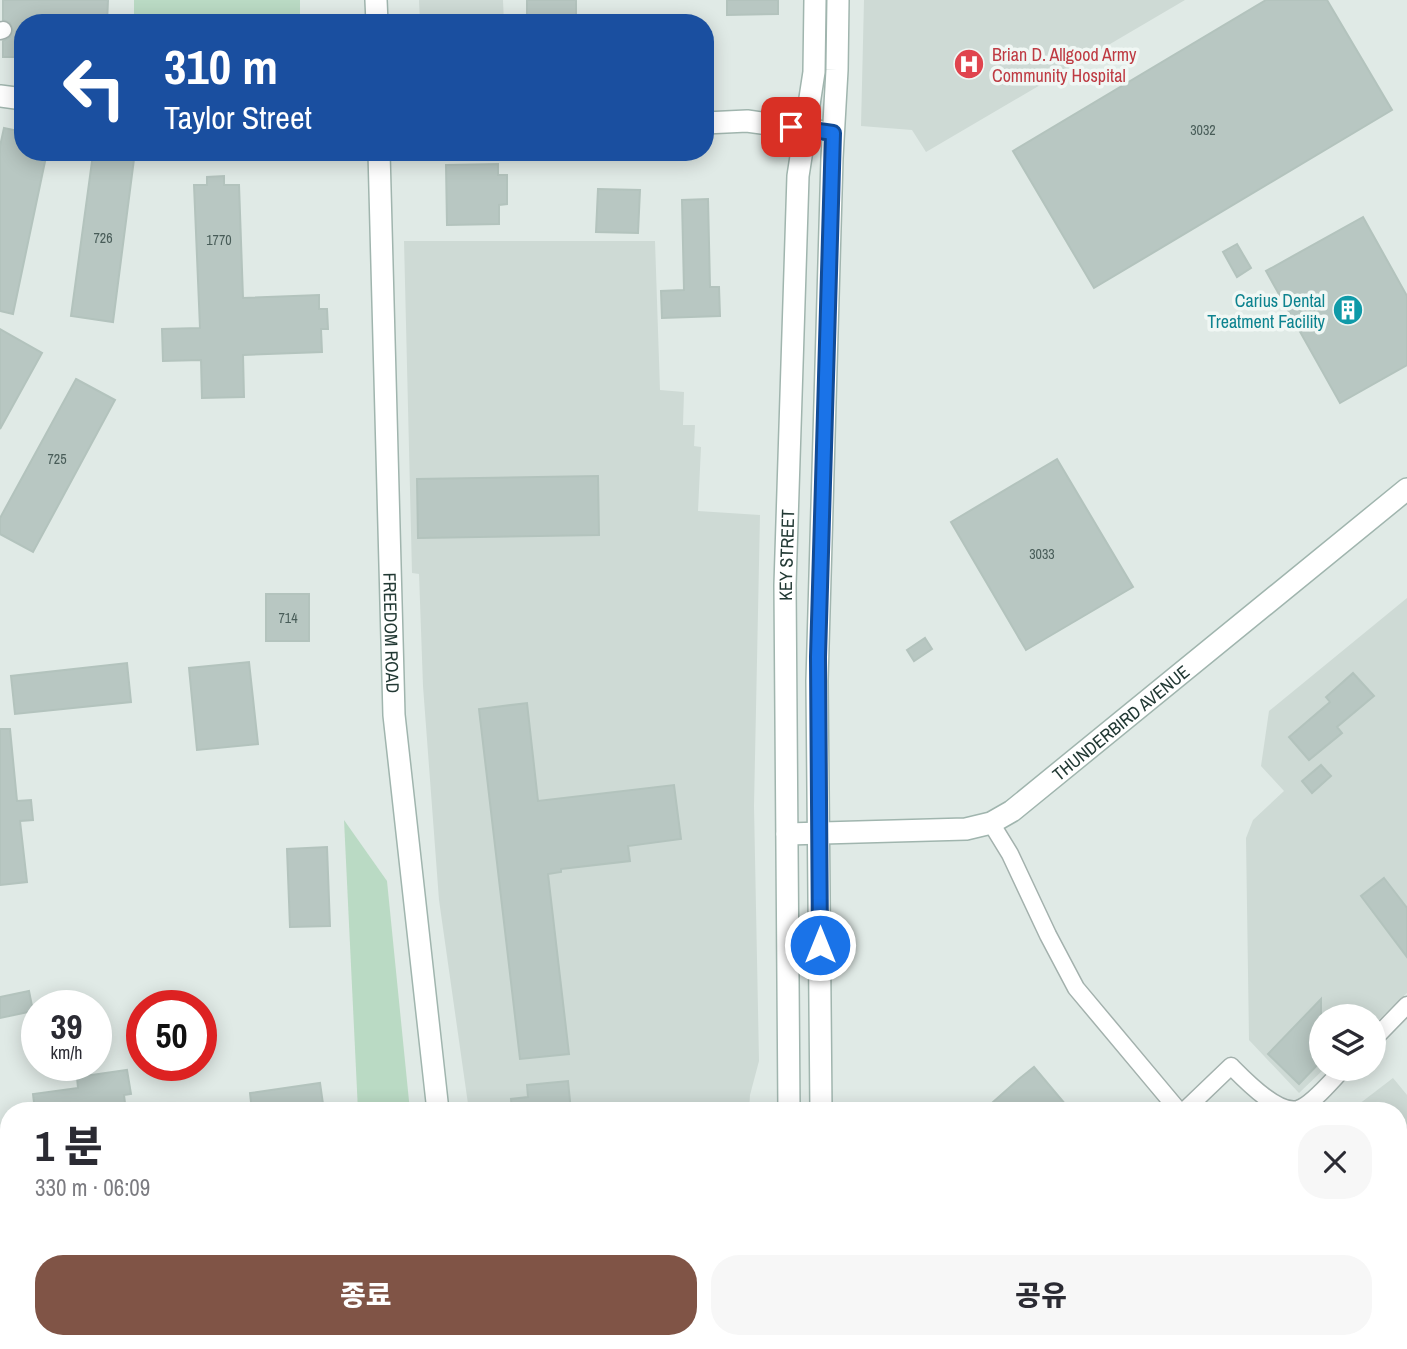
<!DOCTYPE html>
<html lang="ko">
<head>
<meta charset="utf-8">
<style>
  body { margin:0; font-family:"Archivo Narrow","Noto Sans KR",sans-serif; background:#f7f7f7; color:#2b2b33; height:100vh; display:flex; flex-direction:column; font-size:26px; white-space:nowrap }
  * { box-sizing:border-box; margin:0 }
  p { font-size:23px; color:#7c7c81 }
  .icon { flex:none; width:38px; height:38px; fill:none; stroke:currentColor; stroke-width:2; stroke-linecap:round; stroke-linejoin:round }
  .map { position:relative; flex:1; overflow:hidden }
  .sheet { position:absolute; left:0px; top:1102px; width:1407px; height:247px; display:flex; flex-direction:column; background:#fff; border-radius:28px 28px 0 0; box-shadow:0 4px 18px #0003 }
  .sheet>* { flex:none }
  .guide { position:absolute; left:14px; top:14px; width:700px; height:147px; border-radius:28px; box-shadow:0 4px 18px #0003; background:#1a4fa0; color:#fff; overflow:hidden }
  .fabs { position:absolute; left:1309px; top:1004px; display:grid; gap:14px }
  .fabs a { display:grid; place-items:center; width:77px; height:77px; border-radius:50%; background:#fff; box-shadow:0 4px 18px #0003; font-size:35px }
  .speed { position:absolute; left:21px; top:990px; display:flex; gap:14px; font-size:35px; font-weight:700; text-align:center }
  .speed>* { display:grid; place-content:center; width:91px; height:91px; border-radius:50%; background:#fff; box-shadow:0 4px 18px #0003; line-height:1 }
  .speed small { font-size:18px; font-weight:400 }
  .speed .limit { border:10px solid #d22; background:#fff; color:#111 }
  .pin { position:absolute; display:grid; place-items:center; width:60px; height:60px; color:#fff; margin:-30px; border-radius:14px; box-shadow:0 4px 10px #0006 }
  .me { position:absolute; width:77px; margin:-38px; rotate:0deg; stroke-linejoin:round; filter:drop-shadow(0 0 5px #0008) }
  .turn { display:flex; align-items:center; gap:24px; height:147px; padding:0 35px; font-size:32px }
  .turn .icon { width:91px; height:91px; stroke-width:2.5 }
  .turn b { display:block; font-size:49px; line-height:60px }
  .round { display:grid; place-items:center; flex:none; width:74px; height:74px; border-radius:28px; background:#f7f7f7 }
  .summary { display:flex; align-items:center; justify-content:space-between; height:119px; padding:0 35px }
  h1 { font-size:42px; font-weight:800; line-height:52px }
  .primary-button { display:flex; gap:14px; margin-top:auto; padding:14px 35px }
  .primary-button a { flex:1; height:80px; border-radius:28px; background:#805446; color:#fff; font-size:28px; font-weight:800; line-height:80px; text-align:center }
  .primary-button a+a { background:#f7f7f7; color:#2b2b33 }
  .map>svg:first-child { display:block }
  .built { fill:#cedad5 }
  .green { fill:#badac4 }
  .lines { fill:none; stroke-linecap:round; stroke-linejoin:round }
  .taxiway { stroke:#9eb0aa; stroke-width:47 }
  .building { fill:#b8c7c2; stroke:#b3c3bd; stroke-width:2 }
  .street-casing { stroke:#a3b1ad; stroke-width:19 }
  .secondary-casing { stroke:#a0b5ae; stroke-width:24 }
  .street { stroke:#fff; stroke-width:16 }
  .secondary { stroke:#fff; stroke-width:21 }
  .route-casing { stroke:#114b97; stroke-width:18 }
  .route { stroke:#1a73e8; stroke-width:12 }
  .labels { text-anchor:middle; dominant-baseline:central; stroke-width:7; stroke-linejoin:round; paint-order:stroke }
  .number-label { font-size:14px; fill:#485c58 }
  .health-label { font-size:18px; fill:#be3a42; stroke:#f0f7f4; text-anchor:start }
  .culture-label { font-size:18px; fill:#0d838f; stroke:#f0f7f4; text-anchor:end }
  .street-label { font-size:18px; fill:#223934; stroke:#f0f7f4 }
</style>
</head>
<body>
<div class="map">
<svg width="1407" height="1349" viewBox="0 0 1407 1349">
  <rect width="100%" height="100%" fill="#e0eae6"/>
  <g class="built">
    <path d="M419,0H503L504,23H420Z"/>
    <path d="M864,0H1185L926,152L912,130L861,126Z"/>
    <path d="M404,241H655L660,390L684,392L683,425H695L694,446L701,447L698,511L760,515L754,806L759,1061L750,1095L749,1111H469L439,900L423,686L419,574L412,573Z"/>
    <path d="M1407,598V993L1374,1024V1017H1321V1069H1324L1299,1093L1249,1040L1246,838L1253,820L1284,791L1261,766L1269,711Z"/>
    <path d="M1393,1078L1407,1095V1201L1398,1191V1111H1350Z"/>
    <path d="M1401,1260L1407,1267V1349H1320L1315,1343L1317,1341L1398,1340V1266Z"/>
    <path d="M441,1340L443,1349H206L203,1341Z"/>
    <path d="M513,1341V1340L736,1341L734,1349H514Z"/>
  </g>
  <g class="green">
    <rect x="134" y="0" width="166" height="23"/>
    <path d="M344,820L387,881L410,1111H358Z"/>
  </g>
  <g class="lines">
    <path class="taxiway" d="M1396,1349L1407,1331"/>
  </g>
  <g class="building">
    <path d="M3,0H108L107,23H23V57H3V41L10,37L13,31L10,23L3,20Z"/>
    <rect x="527" y="0" width="49" height="23"/>
    <path d="M727,0H778V14L727,15Z"/>
    <path d="M1266,0H1327L1392,110L1094,288L1013,151Z"/>
    <path d="M4,128L23,132V152H47L13,314L0,311V146Z"/>
    <path d="M93,154L134,159L113,322L71,316Z"/>
    <path d="M498,164V175H507V204L499,205V224L447,225L446,165Z"/>
    <path d="M224,176V185H239L243,298L319,295V309H327L328,329H321L322,352L243,355L244,397L202,398L201,360L163,361L162,329L200,328L194,185H207V177Z"/>
    <path d="M598,189L640,190L638,233L596,232Z"/>
    <path d="M708,199L710,287H719L720,316L662,318L661,291L684,290L682,200Z"/>
    <path d="M1363,217L1407,296V365L1340,403L1266,271Z"/>
    <path d="M1237,244L1251,268L1237,277L1223,252Z"/>
    <path d="M0,329L42,353L0,429Z"/>
    <path d="M76,379L115,400L33,552L0,534V518Z"/>
    <path d="M1057,459L1133,587L1026,650L951,522Z"/>
    <path d="M598,476L599,535L418,538L417,479Z"/>
    <rect x="266" y="594" width="43" height="47"/>
    <path d="M925,638L932,649L914,661L907,650Z"/>
    <path d="M249,662L258,744L197,750L189,668Z"/>
    <path d="M127,663L131,702L15,714L11,676Z"/>
    <path d="M1353,673L1374,696L1337,727L1342,733L1309,760L1289,737L1330,702L1326,697Z"/>
    <path d="M527,703L538,801L674,785L681,839L628,846L630,861L561,869V872L548,874L569,1054L520,1059L479,709Z"/>
    <path d="M0,729H10L17,801L31,800L33,820L20,821L27,882L0,885Z"/>
    <path d="M1321,765L1331,776L1312,793L1302,781Z"/>
    <path d="M327,847L330,926L290,927L287,849Z"/>
    <path d="M1384,878L1407,908V957L1361,896Z"/>
    <path d="M29,991L33,1011L0,1018V997Z"/>
    <path d="M1321,999V1061L1299,1084L1268,1054Z"/>
    <path d="M1034,1067L1071,1111H983L1019,1079Z"/>
    <path d="M127,1070L131,1094L124,1095L126,1111H35L33,1094L78,1088L77,1077Z"/>
    <path d="M568,1081L571,1111H512L511,1099L528,1097L527,1085Z"/>
    <path d="M320,1083L324,1111H252L250,1093Z"/>
  </g>
  <g class="lines">
    <g class="street-casing">
      <g id="street">
        <path d="M0,31L3,30"/>
        <path d="M991,823L1010,854L1048,935L1076,988L1179,1111"/>
        <path d="M1374,1039L1407,1005"/>
        <path d="M1184,1111L1231,1066C1245,1080 1277,1114 1298,1109C1312,1105 1333,1079 1343,1069"/>
        <path d="M904,1340L914,1349"/>
      </g>
    </g>
    <g class="secondary-casing">
      <g id="secondary">
        <path d="M376,0L377,23"/>
        <path d="M0,96L23,99"/>
        <path d="M705,123L747,121L818,131"/>
        <path id="s1" d="M379,152L394,715L438,1111"/>
        <path id="s2" d="M787,834L966,829L991,823L1012,811L1407,489"/>
        <path id="s3" d="M789,1111L785,585L798,176L814,72L815,0"/>
        <path d="M821,1111L817,681L832,158L837,70L838,0"/>
        <path d="M465,1340V1349"/>
        <path d="M762,1349L764,1340"/>
        <path d="M797,1349L798,1340"/>
      </g>
    </g>
    <use href="#street" class="street"/>
    <use href="#secondary" class="secondary"/>
  </g>
  <g class="lines">
    <g class="route-casing">
      <path id="route" d="M791,127L833,133L818,657L820,945"/>
    </g>
    <use href="#route" class="route"/>
  </g>
  <defs>
    <g id="hospital-disc" transform="scale(1.575)"><circle r="9.5" fill="#e0444e" stroke="#f0f7f4"/><path d="M-5-5h3v3.5h4V-5h3V5h-3V1.5h-4V5h-3Z" fill="#fff"/></g>
    <g id="building-disc" transform="scale(1.575)"><circle r="9.5" fill="#0f9aa8" stroke="#f0f7f4"/><path d="M-4-6H4V6H1V3H-1V6H-4ZM-2.5-4.3h1.7v1.8h-1.7ZM.8-4.3h1.7v1.8H.8ZM-2.5-1h1.7V.8h-1.7ZM.8-1h1.7V.8H.8Z" fill="#fff"/></g>
  </defs>
  <g fill-rule="evenodd">
    <use href="#hospital-disc" x="969" y="64"/>
    <use href="#building-disc" x="1348" y="310"/>
  </g>
  <g class="labels">
    <g class="number-label">
      <text x="1203" y="130">3032</text>
      <text x="103" y="238">726</text>
      <text x="219" y="240">1770</text>
      <text x="57" y="459">725</text>
      <text x="1042" y="554">3033</text>
      <text x="288" y="618">714</text>
    </g>
    <g class="health-label">
      <text x="992" y="54">Brian D. Allgood Army<tspan x="992" dy="21">Community Hospital</tspan></text>
    </g>
    <g class="culture-label">
      <text x="1325" y="300">Carius Dental<tspan x="1325" dy="21">Treatment Facility</tspan></text>
    </g>
    <g class="street-label">
      <text stroke="none"><textPath href="#s3" startOffset="556">KEY STREET</textPath></text>
      <text stroke="none"><textPath href="#s1" startOffset="481">FREEDOM ROAD</textPath></text>
      <text stroke="none"><textPath href="#s2" startOffset="369">THUNDERBIRD AVENUE</textPath></text>
    </g>
  </g>
</svg>
<div class="fabs">
<a><svg class="icon" aria-label="layers" viewBox="0 0 24 24"><path d="M12 4l9 5-9 5-9-5zM3 14l9 5 9-5"/></svg></a>
</div>
<div class="speed"><div>39<small>km/h</small></div><div class="limit">50</div></div>
<div class="pin" style="left:791px;top:127px;background:#d93025"><svg class="icon" aria-label="arrive" viewBox="0 0 24 24"><path d="M6 21V4h12l-3 4 3 4H6"/></svg></div>
<svg class="me" style="left:820px;top:945px" viewBox="-20 -20 40 40"><circle r="17" fill="#1a73e8" stroke="#fff" stroke-width="3"/><path d="M0-11L8 9 0 5-8 9z" fill="#fff"/></svg>
<div class="guide">
<div class="turn"><svg class="icon" aria-label="left" viewBox="0 0 24 24"><path d="M17 20v-9H6M10 6l-5 5 5 5"/></svg><div><b>310 m</b>Taylor Street</div></div>
</div>
<section class="sheet">
<div class="summary"><div><h1>1 분</h1><p>330 m · 06:09</p></div><a class="round"><svg class="icon" aria-label="close" viewBox="0 0 24 24"><path d="M6 6l12 12M18 6L6 18"/></svg></a></div>
<div class="primary-button"><a>종료</a><a>공유</a></div>
</section>
</div>
</body>
</html>
